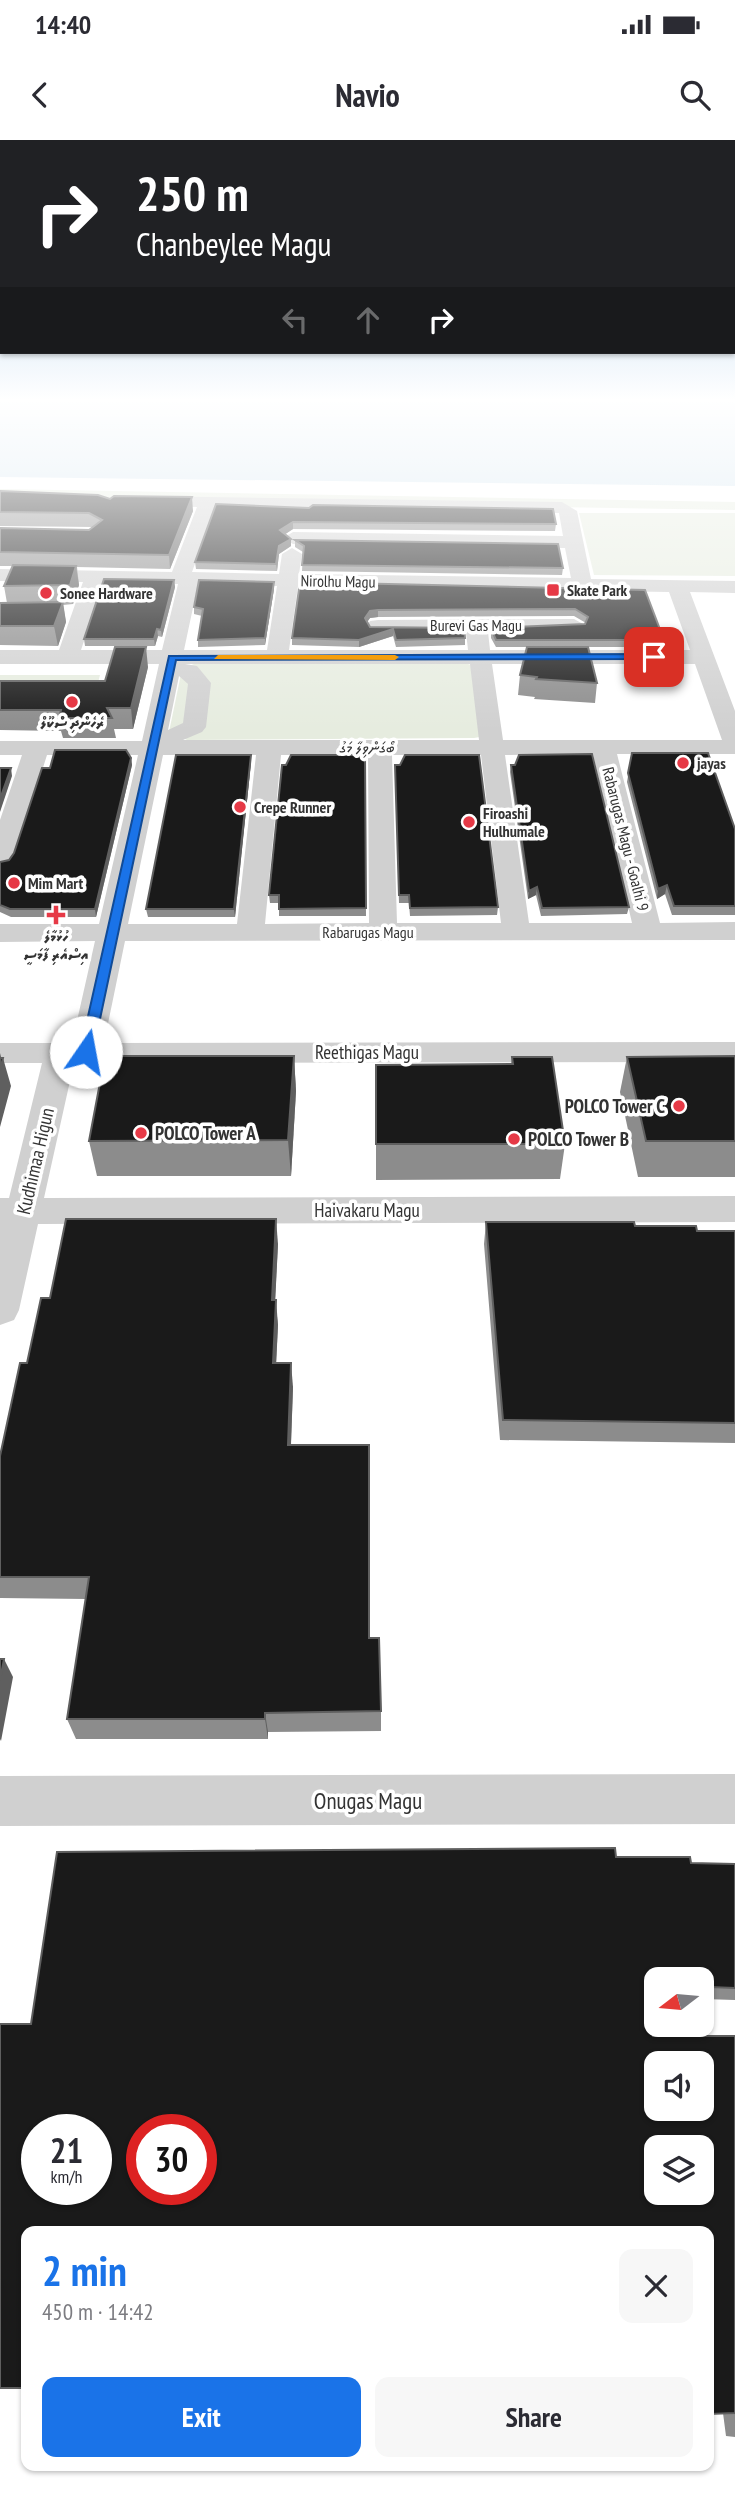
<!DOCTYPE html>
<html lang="en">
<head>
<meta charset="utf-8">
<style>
  body { margin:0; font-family:"PT Sans Narrow","Noto Sans Thaana",sans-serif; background:#f7f7f7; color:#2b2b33; height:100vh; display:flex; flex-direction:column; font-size:26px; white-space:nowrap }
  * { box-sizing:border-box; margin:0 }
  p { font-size:23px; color:#7c7c81 }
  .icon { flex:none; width:38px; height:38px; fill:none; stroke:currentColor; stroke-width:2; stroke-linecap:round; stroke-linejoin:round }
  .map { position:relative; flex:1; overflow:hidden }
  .panel { position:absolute; left:21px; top:2086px; width:693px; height:245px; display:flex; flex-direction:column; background:#fff; border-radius:14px; box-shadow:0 2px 5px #0004 }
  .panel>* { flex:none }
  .banner { position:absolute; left:0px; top:0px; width:735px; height:214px; box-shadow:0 2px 5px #0004; background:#202124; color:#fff; overflow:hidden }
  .needle { width:46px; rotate:254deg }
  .buttons { position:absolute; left:644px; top:1827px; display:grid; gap:14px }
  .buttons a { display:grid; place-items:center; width:70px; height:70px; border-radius:14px; background:#fff; box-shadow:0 2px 5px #0004; font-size:35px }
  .speed { position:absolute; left:21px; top:1974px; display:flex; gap:14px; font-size:35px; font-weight:700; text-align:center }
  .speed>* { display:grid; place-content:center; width:91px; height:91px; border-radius:50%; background:#fff; box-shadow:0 2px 5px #0004; line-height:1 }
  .speed small { font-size:18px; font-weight:400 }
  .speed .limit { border:10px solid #d22; background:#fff; color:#111 }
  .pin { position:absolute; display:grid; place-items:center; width:60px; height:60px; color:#fff; margin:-30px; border-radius:14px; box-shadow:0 4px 10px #0006 }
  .me { position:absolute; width:77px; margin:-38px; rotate:12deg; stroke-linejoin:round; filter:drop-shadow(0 0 5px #0008) }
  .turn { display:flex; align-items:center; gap:24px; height:147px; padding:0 21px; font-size:32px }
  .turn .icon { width:91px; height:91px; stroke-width:2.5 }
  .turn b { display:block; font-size:49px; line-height:60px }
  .lanes { display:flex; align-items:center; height:66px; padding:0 21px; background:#0003; justify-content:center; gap:35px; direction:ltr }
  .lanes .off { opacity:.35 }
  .round { display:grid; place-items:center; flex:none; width:74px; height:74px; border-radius:14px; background:#f7f7f7 }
  .summary { display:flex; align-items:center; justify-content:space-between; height:119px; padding:0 21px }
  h1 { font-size:42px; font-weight:700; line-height:52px; color:#1a73e8 }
  .action { display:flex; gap:14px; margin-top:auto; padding:14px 21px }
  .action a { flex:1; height:80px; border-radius:14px; background:#1a73e8; color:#fff; font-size:28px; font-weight:700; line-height:80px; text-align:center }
  .action a+a { background:#f7f7f7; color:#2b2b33 }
  .status { display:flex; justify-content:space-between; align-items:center; height:49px; padding:0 35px; background:#fff; direction:ltr }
  .status svg { height:19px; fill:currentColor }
  header { display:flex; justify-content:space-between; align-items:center; height:91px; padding:0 21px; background:#fff; font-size:32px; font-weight:700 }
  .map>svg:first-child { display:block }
  .green { fill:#e6ecdf }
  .water { fill:#cfe2ee }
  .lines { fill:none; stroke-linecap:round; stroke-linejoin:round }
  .minor { fill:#d0d0d0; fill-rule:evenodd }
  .wall { fill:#8c8c8c }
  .shaded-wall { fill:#5f5f5f }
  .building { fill:#1a1a1a; stroke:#5f5f5f; stroke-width:2; fill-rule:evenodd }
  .route { fill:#1a73e8; stroke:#114b97; stroke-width:2 }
  .slow { fill:#f59e0b }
  .poi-dot { fill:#e63946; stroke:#fff; stroke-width:2.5 }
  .labels { text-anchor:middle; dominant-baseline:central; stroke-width:7; stroke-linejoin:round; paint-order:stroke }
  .far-street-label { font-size:16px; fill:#333; stroke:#fff }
  .far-poi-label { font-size:16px; font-weight:bold; fill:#333; stroke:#fff; text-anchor:start }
  .street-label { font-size:19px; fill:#333; stroke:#fff }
  .poi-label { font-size:19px; font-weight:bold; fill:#333; stroke:#fff; text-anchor:start }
  .near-street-label { font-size:23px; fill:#333; stroke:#fff }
</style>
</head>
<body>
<div class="status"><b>14:40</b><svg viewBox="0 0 49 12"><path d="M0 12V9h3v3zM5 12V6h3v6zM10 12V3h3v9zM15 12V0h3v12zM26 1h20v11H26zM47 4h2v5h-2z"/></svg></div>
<header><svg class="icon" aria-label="back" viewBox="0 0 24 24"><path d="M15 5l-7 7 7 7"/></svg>Navio<svg class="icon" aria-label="search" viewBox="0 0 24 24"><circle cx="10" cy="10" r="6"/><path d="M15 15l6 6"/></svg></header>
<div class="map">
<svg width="735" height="2353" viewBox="0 0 735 2353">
  <rect width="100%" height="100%" fill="#fff"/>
  <g class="green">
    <path d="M0,349L735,362V370L0,358Z"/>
    <path d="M579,373H735V436L594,435Z"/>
    <path d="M465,523L471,525L480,597L474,598L187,600L169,592L182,529L194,524Z"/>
    <path d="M0,535H100L94,558H0Z"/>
  </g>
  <path class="water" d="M0,261H735V346L0,337Z"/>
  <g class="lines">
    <g class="minor">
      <path d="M139,356L562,362L577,371L591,439L735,441V453L690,452L735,571V614H617L660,783L735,782V800L125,801L104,903L735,902V922L74,923L44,1058L735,1056V1082L38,1084L19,1170L14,1180L0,1185V1058H9L42,923H0V903H72L95,801L0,802V784H99L138,615H47L14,719L10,725L0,727V680L22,615H0V601H142L159,524H0V510H59L83,442L0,441V429L172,432L197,367L133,365L130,361ZM215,368L559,373L563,396L293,392L283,398L293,404L565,408L571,438L299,434L302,414L292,408L282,414L279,434L192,432ZM103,443L178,444L162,510H81ZM198,444L277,446L267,510H184ZM298,446L669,452L690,510H490L488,492L582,490L585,485L574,479L378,480L370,481L367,486L370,491L466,492L468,510H289ZM185,524H470L479,600H183L202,592L206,587L211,543L197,526ZM492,524H695L722,600H503ZM179,536L188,544L183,583L168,590ZM593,614L632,783H529L505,615ZM163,615H256L237,784H128ZM281,615H368L369,783L265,784ZM392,615H481L501,783H397Z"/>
      <path d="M735,1634V1684L0,1686V1636Z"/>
    </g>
  </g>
  <g class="wall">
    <path d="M0,351L110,359L193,371L170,429L77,427L79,445L73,464L63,465L66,482L58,506L0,505V463H7L4,446L12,426H0V388L89,390L92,387L0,386Z"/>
    <path d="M309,368L556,384L555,391L293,389L285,394L291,406L279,414L277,431L196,429L195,422Z"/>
    <path d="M295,400L563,428L562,435L302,431L303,412L295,407Z"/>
    <path d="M174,440L175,447L162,497L158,496L155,506H85L84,499Z"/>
    <path d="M274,442V449L265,505L198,507V500L202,476L194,474V467Z"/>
    <path d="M300,442L645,450L664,500L663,507H553L597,543L595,563L534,559L535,557L518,555L520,535L527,507H496L491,498V488L585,484L586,483L574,476L378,477L370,478L367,482L370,487L465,498V505L396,507L393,496L359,507L292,505V498Z"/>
    <path d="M148,527L133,589H114L116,598H63L61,591L0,590V541H105Z"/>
    <path d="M632,613L735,689V775H672L665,754L657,759L627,642Z"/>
    <path d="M365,615L366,776H279V763H270L269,755L286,625Z"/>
    <path d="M131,618L132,625L96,777H11L0,772V722L9,720L14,713L50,628Z"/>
    <path d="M251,622L235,777H148L146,769Z"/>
    <path d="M395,625L498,767L497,775L410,776L409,763H399Z"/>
    <path d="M511,625L629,767L627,774L541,776L536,755L528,759L510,632Z"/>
    <path d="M294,916L296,951L291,1036H97L89,1001Z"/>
    <path d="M735,916V1037H638L620,952L627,917Z"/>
    <path d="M512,917L565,1004L560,1039L376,1040V925L511,924Z"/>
    <path d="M486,1082L635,1086L697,1091H735V1303L500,1300L484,1104Z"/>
    <path d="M278,1104L275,1160L278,1185L276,1223L293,1247L291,1305L369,1498L381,1571V1591L268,1592V1599H76L67,1579L86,1459L0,1458V1316L27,1223L50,1158Z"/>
    <path d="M616,1717L691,1723L735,1724V1860L703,1859L702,1861V1839H656V1863H648L653,1896H735V2297L726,2296L723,2273L26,2091V2249H0V1884H31Z"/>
  </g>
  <g class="shaded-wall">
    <path d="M192,357L193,371L170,429L169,415Z"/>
    <path d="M293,382V389L281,397L280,390Z"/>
    <path d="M291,399V406L279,414L277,431L276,424L279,406Z"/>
    <path d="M76,426L79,445L73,464L70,445Z"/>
    <path d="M174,440L175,447L162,497L161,490Z"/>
    <path d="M274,442V449L265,505V498Z"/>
    <path d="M63,462L66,482L58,506L54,486Z"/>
    <path d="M378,470V477L370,478L365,485V478L370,471Z"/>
    <path d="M157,489L158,496L155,506L154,499Z"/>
    <path d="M393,489V496L359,507V500Z"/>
    <path d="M146,507L148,527L133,589L131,568Z"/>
    <path d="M251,615V622L235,777L234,769Z"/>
    <path d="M131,618L132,625L96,777L95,769Z"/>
    <path d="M11,628L12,636L0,672V659Z"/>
    <path d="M667,745L665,754L657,759L658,749Z"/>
    <path d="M537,747L536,755L528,759L529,751Z"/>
    <path d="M0,913L2,921L3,918L11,946L0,987Z"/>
    <path d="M294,916L296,951L291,1036L288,1000Z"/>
    <path d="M276,1079L278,1104L274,1185L272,1160Z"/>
    <path d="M276,1160L278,1185L275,1247L273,1223Z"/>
    <path d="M291,1223L293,1247L290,1329L288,1305Z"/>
    <path d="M4,1519L13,1537L1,1601L0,1599V1540Z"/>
    <path d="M265,1573L268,1592V1599L265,1579Z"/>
  </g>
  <g class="building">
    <path d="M0,351L98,355L110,359L114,356L192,357L169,415L0,412V388L89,390L102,380L89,373L0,372Z"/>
    <path d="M216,364L309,368L313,365L553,369L556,384L293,382L280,390L291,399L279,406L276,424L195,422Z"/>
    <path d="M295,400L558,404L563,428L302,425L304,406Z"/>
    <path d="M13,425L76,426L70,445L4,446Z"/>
    <path d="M104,439L174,440L161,490L157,489L154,499H84Z"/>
    <path d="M199,440L274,442L265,498L198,500L203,469L194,467Z"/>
    <path d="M300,442L645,450L664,500H496L492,491L491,488L585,484L588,477L575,469L378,470L370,471L365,478L370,487L464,488L465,498L396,500L393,489L359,500L292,498Z"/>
    <path d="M63,462L54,486H0V463Z"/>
    <path d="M115,507H146L131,568H107L112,578H59L61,570H0V541H105Z"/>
    <path d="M527,507H588L597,543L536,539L537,537L520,535Z"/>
    <path d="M55,610H126L131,618L95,769H10L0,765V722L9,720L14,713L42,628H50Z"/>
    <path d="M632,613H708L735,689V766H674L667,745L658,749L628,633Z"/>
    <path d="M592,614L629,767L542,768L537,747L529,751L511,625H515L519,615Z"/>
    <path d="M176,615H251L234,769H146Z"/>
    <path d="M291,615H365L366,768L279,769V755H269L282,625H286Z"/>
    <path d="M405,615H479L498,767L410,768L409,755H399L395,625H400Z"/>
    <path d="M0,628H11L0,659Z"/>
    <path d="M105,916H294L288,1000L89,1001Z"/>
    <path d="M735,916V1001H646L627,917Z"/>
    <path d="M512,917H552L565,1004H376V925L513,924Z"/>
    <path d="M0,918H3L0,930Z"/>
    <path d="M66,1079H276L272,1160H276L273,1223H291L288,1305H369V1498H379L381,1571L265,1573V1579H67L89,1437H0V1316L20,1223H27L41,1158H50Z"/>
    <path d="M486,1082H634L635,1086H696L697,1091H735V1283L503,1280Z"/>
    <path d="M0,1519H4L0,1540Z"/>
    <path d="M615,1708L616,1717H690L691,1723L735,1724V1848L710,1847V1851H702V1839H656V1851H647L653,1896H735V2273L709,2274V2091H26V2248H0V1884H31L57,1712ZM656,1923H702V1969H656ZM37,1990H96V2049H37ZM142,1990H201V2049H142ZM656,2007H702V2053H656Z"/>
  </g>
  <linearGradient id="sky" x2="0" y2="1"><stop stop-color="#9ec6ea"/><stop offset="0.44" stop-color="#fff"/><stop offset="1" stop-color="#fff" stop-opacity="0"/></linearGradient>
  <rect width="735" height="591" fill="url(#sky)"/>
  <path class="route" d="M654,514L658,519L176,520L93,912L82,915L80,912L169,516Z"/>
  <path class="slow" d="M218,515H395L399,517L395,520L214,519Z"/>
  <g class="poi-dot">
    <rect x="546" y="443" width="14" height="14" rx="3.5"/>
    <circle cx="46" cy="453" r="7"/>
    <circle cx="72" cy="562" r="7"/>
    <circle cx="683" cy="623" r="7"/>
    <circle cx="240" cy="667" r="7"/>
    <circle cx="469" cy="682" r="7"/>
    <circle cx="14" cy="743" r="7"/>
    <path d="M52.5 764.5h7v7h7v7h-7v7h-7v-7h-7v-7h7z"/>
    <circle cx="679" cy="966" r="7"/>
    <circle cx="141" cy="993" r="7"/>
    <circle cx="514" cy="999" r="7"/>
  </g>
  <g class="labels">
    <g class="far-street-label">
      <text transform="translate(338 441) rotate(1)">Nirolhu Magu</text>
      <text x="476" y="485">Burevi Gas Magu</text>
      <text x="367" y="607">ބޯގަންވިލާ މަގު</text>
      <text transform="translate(626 699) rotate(76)">Rabarugas Magu - Goalhi 9</text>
      <text x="368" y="792">Rabarugas Magu</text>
    </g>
    <g class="far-poi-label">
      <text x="567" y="450">Skate Park</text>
      <text x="60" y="453">Sonee Hardware</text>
      <text x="72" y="582" text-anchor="middle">ރެހެންދި ސްކޫލް</text>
      <text x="697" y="623">jayas</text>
      <text x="254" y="667">Crepe Runner</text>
      <text x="483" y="673">Firoashi<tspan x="483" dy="18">Hulhumale</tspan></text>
      <text x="28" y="743">Mim Mart</text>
      <text x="56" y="796" text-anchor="middle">ހުޅުމާލެ<tspan x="56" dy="18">އިސްއެރި ފާމަސީ</tspan></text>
    </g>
    <g class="street-label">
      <text x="367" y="912">Reethigas Magu</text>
      <text transform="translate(35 1021) rotate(-77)">Kudhimaa Higun</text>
      <text x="367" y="1070">Haivakaru Magu</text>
    </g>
    <g class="poi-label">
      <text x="665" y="966" text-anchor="end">POLCO Tower C</text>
      <text x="155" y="993">POLCO Tower A</text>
      <text x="528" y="999">POLCO Tower B</text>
    </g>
    <g class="near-street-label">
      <text x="368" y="1660">Onugas Magu</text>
    </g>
  </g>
</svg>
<div class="buttons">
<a><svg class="needle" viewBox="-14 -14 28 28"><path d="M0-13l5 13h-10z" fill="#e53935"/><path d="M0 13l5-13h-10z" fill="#7c7c81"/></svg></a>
<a><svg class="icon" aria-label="sound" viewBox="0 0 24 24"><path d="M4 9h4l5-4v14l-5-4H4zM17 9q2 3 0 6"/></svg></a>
<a><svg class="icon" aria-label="layers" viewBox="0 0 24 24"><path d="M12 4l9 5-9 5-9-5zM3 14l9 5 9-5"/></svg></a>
</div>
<div class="speed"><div>21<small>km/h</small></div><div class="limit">30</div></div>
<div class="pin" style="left:654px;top:517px;background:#d93025"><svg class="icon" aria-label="arrive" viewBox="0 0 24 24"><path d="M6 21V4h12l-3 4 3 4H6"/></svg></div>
<svg class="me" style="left:86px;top:912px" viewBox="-20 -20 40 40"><circle r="19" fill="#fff"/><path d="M0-13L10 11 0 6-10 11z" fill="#1a73e8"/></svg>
<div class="banner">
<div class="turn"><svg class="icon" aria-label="right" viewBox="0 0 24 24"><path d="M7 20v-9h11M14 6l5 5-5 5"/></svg><div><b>250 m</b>Chanbeylee Magu</div></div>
<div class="lanes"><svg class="icon off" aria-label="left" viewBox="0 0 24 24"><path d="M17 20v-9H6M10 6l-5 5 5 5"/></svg><svg class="icon off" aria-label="ahead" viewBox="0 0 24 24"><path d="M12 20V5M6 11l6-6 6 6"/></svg><svg class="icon" aria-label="right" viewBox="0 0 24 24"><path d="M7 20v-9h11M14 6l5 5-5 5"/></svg></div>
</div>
<section class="panel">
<div class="summary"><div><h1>2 min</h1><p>450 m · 14:42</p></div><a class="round"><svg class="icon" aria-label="close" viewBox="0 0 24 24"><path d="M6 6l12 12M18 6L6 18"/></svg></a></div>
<div class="action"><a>Exit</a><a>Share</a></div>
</section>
</div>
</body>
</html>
